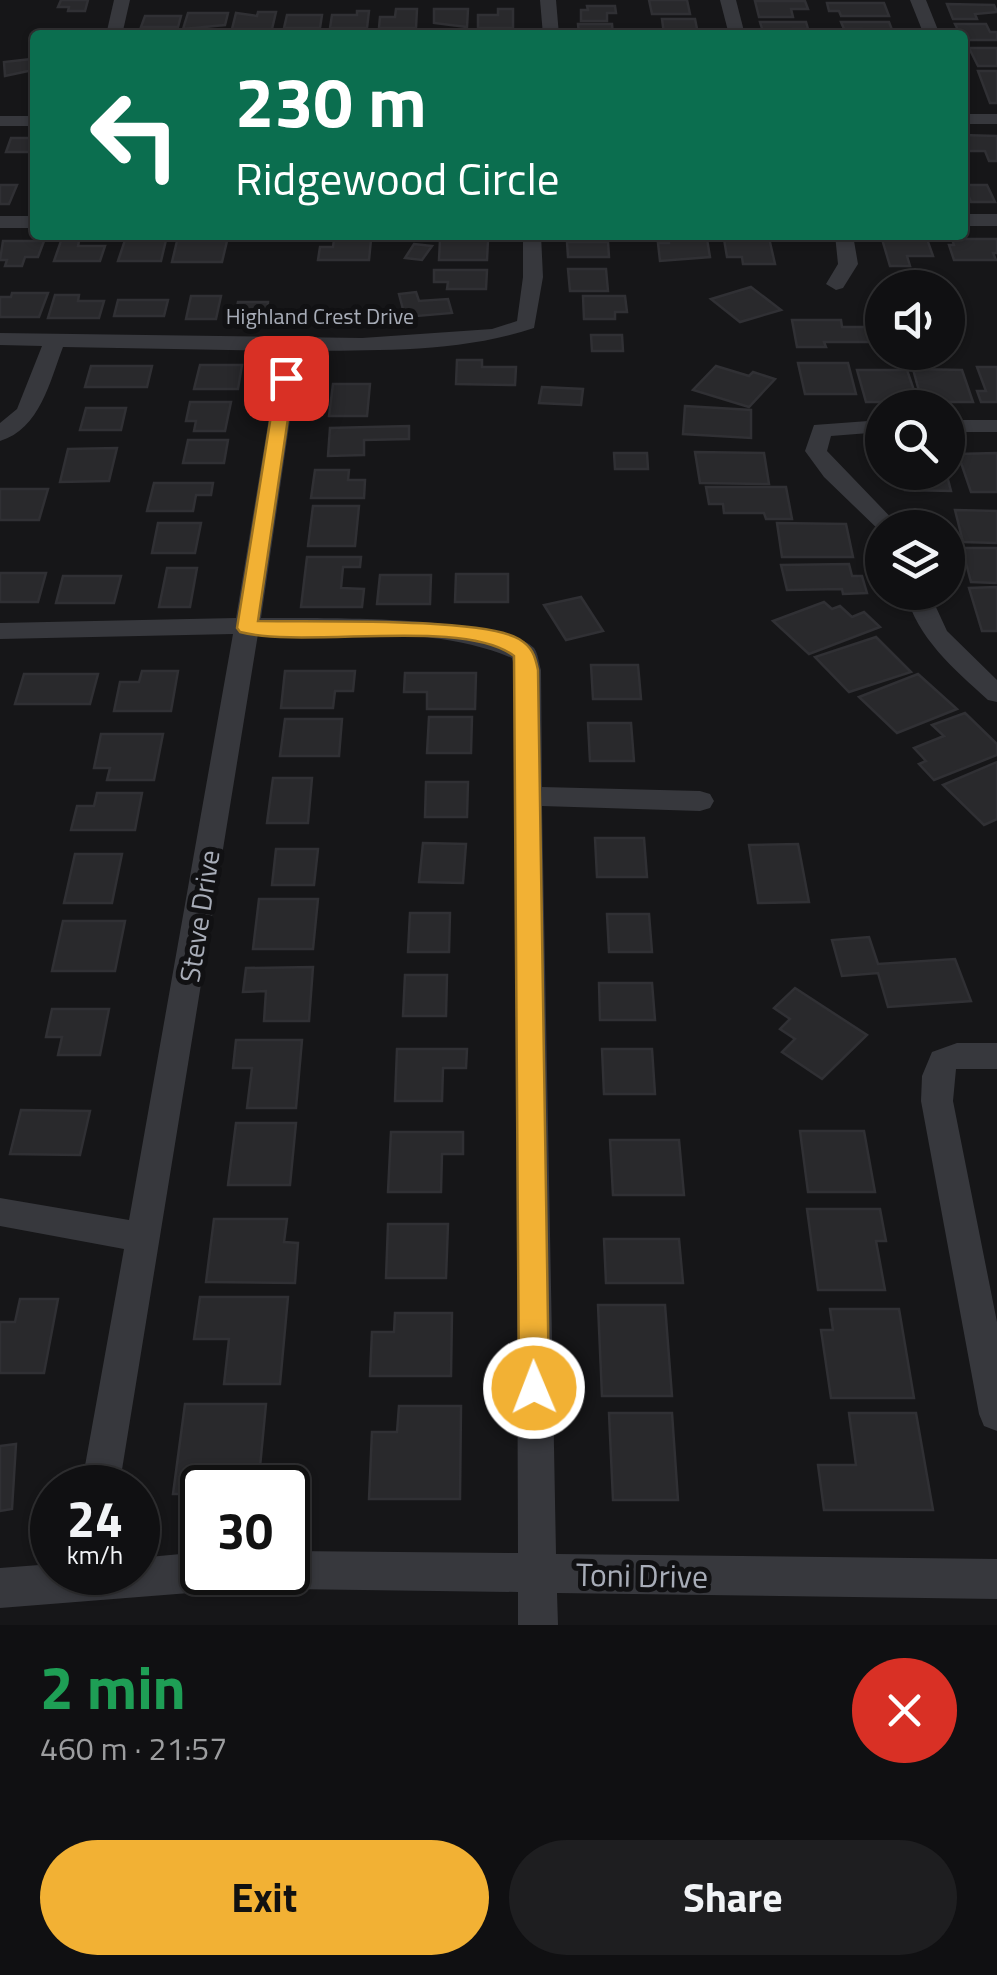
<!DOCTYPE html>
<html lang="en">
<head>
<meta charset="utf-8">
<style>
  body { margin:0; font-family:"Titillium Web",sans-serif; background:#1e1e20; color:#f1f3f6; height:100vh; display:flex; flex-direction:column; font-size:38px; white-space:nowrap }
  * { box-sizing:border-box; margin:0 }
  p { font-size:32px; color:#9c9d9f }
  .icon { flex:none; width:55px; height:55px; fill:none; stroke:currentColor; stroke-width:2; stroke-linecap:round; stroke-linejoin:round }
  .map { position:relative; height:1625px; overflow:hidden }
  .sheet { display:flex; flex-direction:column; background:#101012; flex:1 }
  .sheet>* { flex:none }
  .guide { position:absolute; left:30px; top:30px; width:938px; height:210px; border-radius:10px; box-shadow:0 2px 8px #0004,0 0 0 2px #303032; background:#0b6e4f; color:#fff; overflow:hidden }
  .buttons { position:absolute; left:865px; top:270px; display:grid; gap:20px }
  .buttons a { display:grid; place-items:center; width:100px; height:100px; border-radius:50%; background:#101012; box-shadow:0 2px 8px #0004,0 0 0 2px #303032; font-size:50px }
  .speed { position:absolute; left:30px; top:1465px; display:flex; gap:20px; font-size:50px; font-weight:700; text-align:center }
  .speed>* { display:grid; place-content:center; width:130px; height:130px; border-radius:50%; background:#101012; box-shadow:0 2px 8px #0004,0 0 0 2px #303032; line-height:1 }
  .speed small { font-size:25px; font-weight:400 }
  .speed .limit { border:5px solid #111; border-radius:15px; background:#fff; color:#111 }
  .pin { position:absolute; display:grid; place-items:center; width:85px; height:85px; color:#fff; margin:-42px; border-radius:20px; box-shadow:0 5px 15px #0006 }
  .me { position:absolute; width:110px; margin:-55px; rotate:359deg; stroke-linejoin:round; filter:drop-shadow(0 0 8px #0008) }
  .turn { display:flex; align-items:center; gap:35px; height:210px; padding:0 40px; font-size:45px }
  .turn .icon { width:130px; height:130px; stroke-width:2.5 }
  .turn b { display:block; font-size:70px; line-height:85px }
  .round { display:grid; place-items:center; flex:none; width:105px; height:105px; border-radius:52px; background:#1e1e20 }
  .overview { display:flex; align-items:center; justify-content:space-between; height:170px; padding:0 40px }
  h1 { font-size:60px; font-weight:700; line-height:75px; color:#1e9e55 }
  .button { display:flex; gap:20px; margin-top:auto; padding:20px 40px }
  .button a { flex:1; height:115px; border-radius:60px; background:#f2b134; color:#111; font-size:40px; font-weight:700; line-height:115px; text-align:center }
  .button a+a { background:#1e1e20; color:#f1f3f6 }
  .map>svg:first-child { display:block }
  .building { fill:#29292c; stroke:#303034; stroke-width:2.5 }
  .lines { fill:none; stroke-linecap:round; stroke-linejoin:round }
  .street { fill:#37383d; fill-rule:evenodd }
  .route { fill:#f2b134; stroke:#9d7322; stroke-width:2.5 }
  .labels { text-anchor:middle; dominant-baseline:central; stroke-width:10; stroke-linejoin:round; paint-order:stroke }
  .far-street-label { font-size:22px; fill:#a8adb8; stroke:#111113 }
  .street-label { font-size:28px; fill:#a8adb8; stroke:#111113 }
  .near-street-label { font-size:32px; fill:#a8adb8; stroke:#111113 }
</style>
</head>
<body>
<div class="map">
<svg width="997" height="1625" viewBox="0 0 997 1625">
  <rect width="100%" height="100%" fill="#161618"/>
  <g class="building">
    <path d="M61,0H88L85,11H68L69,7H58Z"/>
    <path d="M649,0H687L690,14H652Z"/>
    <path d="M755,1H805L808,9H791L793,17H759Z"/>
    <path d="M827,3H884L889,16H841L839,11H829Z"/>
    <path d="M947,4L994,5L997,12L975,14L977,19H953Z"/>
    <path d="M587,6H615L616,13H607V21H581V10H588Z"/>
    <path d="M396,9H417L416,28H379L380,17H395Z"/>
    <path d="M434,9H468L467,27L434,23Z"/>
    <path d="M498,9H513V28H478V15H498Z"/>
    <path d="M357,11H369L367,28H330L332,15H357Z"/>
    <path d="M258,12H276L272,29H232L236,13L257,16Z"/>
    <path d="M188,13H228L225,25L183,29Z"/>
    <path d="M287,15H322L320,28H284Z"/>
    <path d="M145,16H181L178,27H141Z"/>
    <path d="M662,19H695L698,34H664Z"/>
    <path d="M760,22H806L808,29H793L795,35H764Z"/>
    <path d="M841,22H889L894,35H864L862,29H844Z"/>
    <path d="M578,24H612L613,35H579Z"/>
    <path d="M955,24H986L990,32H997V40H963Z"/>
    <path d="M969,48H997V66H978Z"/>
    <path d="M32,59L33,70L5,76L4,62Z"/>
    <path d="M978,71H997V103H990Z"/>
    <path d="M962,135L997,136V161H989L985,151H962Z"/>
    <path d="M11,138H35V152H6Z"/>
    <path d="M0,185H17L9,204H0Z"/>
    <path d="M962,185H987L995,202H971L969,197H962Z"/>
    <path d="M769,238L775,264H743L742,257H727L724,239Z"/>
    <path d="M669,239H707L710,257L660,261L658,243H669Z"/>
    <path d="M882,239H927L933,256H907L910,266H890Z"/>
    <path d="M952,239H997V253H993L996,260H954L949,245H954Z"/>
    <path d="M125,240H166L161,261H118Z"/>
    <path d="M334,240H371L369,260H318L320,247H333Z"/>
    <path d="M440,240H488L487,260H439Z"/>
    <path d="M3,241H44L38,257H25L22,266H5L7,260H0Z"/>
    <path d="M61,241H79L78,246H105L100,261H54Z"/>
    <path d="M177,241H227L222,262H172Z"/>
    <path d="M567,242H608L609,257H568Z"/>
    <path d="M414,244L432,246L422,260L405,258Z"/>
    <path d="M568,269H606L608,291H570Z"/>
    <path d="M434,270H487L486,289H447L448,282H434Z"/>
    <path d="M751,287L781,310L740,322L711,299Z"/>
    <path d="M416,292L419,301L448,299L452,313L405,317L399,294Z"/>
    <path d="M12,293H48L39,317H0V297H11Z"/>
    <path d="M55,295H79L78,301H104L99,318H48Z"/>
    <path d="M191,296H221L216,319H186Z"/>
    <path d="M583,296H625L627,312H615V319H584Z"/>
    <path d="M118,300H168L164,316H114Z"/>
    <path d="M238,302H268L266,317H235Z"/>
    <path d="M792,320H841L842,327H867L871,342H824L826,347H797Z"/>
    <path d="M591,335H622L623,351H592Z"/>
    <path d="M457,360H482V367H516L515,385L456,384Z"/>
    <path d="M798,363H848L856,394H805Z"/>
    <path d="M200,365H242L238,389H194Z"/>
    <path d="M91,366H152L147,387H85Z"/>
    <path d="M716,366L749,376L753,372L775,379L749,407L693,390Z"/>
    <path d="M977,367H997V402H981L977,391H986Z"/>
    <path d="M913,369L962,370L973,402H922Z"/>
    <path d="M857,370H907L918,402H866Z"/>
    <path d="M333,384H370L367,416H329Z"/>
    <path d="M542,387L583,389L581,405L539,403Z"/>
    <path d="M190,402H231L225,431H194L196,421H186Z"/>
    <path d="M685,406L751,410V438L683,434Z"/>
    <path d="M86,408H126L121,430H80Z"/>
    <path d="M409,426V439L364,440V455L328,456L330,428Z"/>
    <path d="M188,440H228L224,463H183Z"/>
    <path d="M117,448L109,481L60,482L68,449Z"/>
    <path d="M695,452L764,453L769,484L700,483Z"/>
    <path d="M614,453H647L648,469H615Z"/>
    <path d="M997,453V492H971L958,454Z"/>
    <path d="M315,470H349L348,480H365L364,498H311Z"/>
    <path d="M900,472H946L951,491L905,490Z"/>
    <path d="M154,483H213L211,495H196L193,511H147Z"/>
    <path d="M706,487H786L792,519H766L764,513H724L723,504H709Z"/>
    <path d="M0,489H48L39,520H0Z"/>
    <path d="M313,506H359L355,546H308Z"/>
    <path d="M955,510L997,511V543L963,542Z"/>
    <path d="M158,523H201L195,553H152Z"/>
    <path d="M777,523L846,524L853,557H782Z"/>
    <path d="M962,548H997V583L971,582Z"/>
    <path d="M307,557H361L360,567H343L341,588L364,589L362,607H301Z"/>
    <path d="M849,564L852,576H862L867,593L843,594L842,589L787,590L781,565Z"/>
    <path d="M167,568H197L190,607H159Z"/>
    <path d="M0,573H46L38,602H0Z"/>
    <path d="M456,574H508V602H455Z"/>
    <path d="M380,575H431L430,604H377Z"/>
    <path d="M63,576H121L114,603H56Z"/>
    <path d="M997,587V631H982L969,588Z"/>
    <path d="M581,597L603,631L566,640L544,605Z"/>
    <path d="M824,602L832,609L840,606L852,617L864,612L880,627L809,654L773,621Z"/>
    <path d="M876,637L911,672L849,692L815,657Z"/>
    <path d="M591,665H638L641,699H593Z"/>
    <path d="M142,671H178L171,711H114L120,682H139Z"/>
    <path d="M285,671H355L353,691H335L333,708H281Z"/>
    <path d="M405,673H476L475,709H427V692H404Z"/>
    <path d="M24,674H98L90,704H15Z"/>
    <path d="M918,674L957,709L897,733L859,697Z"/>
    <path d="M965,713L997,744V755L934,780L919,764L926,761L914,748L944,736L932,725Z"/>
    <path d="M429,717H472L471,753H427Z"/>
    <path d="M285,719H342L339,756H280Z"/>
    <path d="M588,723H631L634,761H590Z"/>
    <path d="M101,734H163L154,780H107L110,768H94Z"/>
    <path d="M997,762V819L984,825L943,785Z"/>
    <path d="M273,778H312L308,823H267Z"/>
    <path d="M426,782H468L467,817H425Z"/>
    <path d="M97,793H142L135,830H71L77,806H94Z"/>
    <path d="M595,838H644L647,877H597Z"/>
    <path d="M423,843L466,844L463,883L419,882Z"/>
    <path d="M798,844L809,902L758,903L749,845Z"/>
    <path d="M276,849H318L314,885H272Z"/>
    <path d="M75,854H122L112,903H64Z"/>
    <path d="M259,899H318L313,949H253Z"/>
    <path d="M410,913H450L449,952H408Z"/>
    <path d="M607,914H649L652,952H609Z"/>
    <path d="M63,921H125L115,971H52Z"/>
    <path d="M869,937L878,964L955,959L971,1001L888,1007L878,973L842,976L832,940Z"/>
    <path d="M313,967L309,1021H264L266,991L243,992L246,968Z"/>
    <path d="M405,975H447L446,1016H403Z"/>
    <path d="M599,983H652L655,1020H600Z"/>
    <path d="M795,988L867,1035L822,1079L782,1052L795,1039L780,1029L790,1019L774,1008Z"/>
    <path d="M52,1009H109L100,1055H58L62,1037H46Z"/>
    <path d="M236,1040H302L296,1108H247L252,1068H233Z"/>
    <path d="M397,1049H467L466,1068H443L442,1101H395Z"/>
    <path d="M602,1049H652L655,1094H604Z"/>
    <path d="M21,1110L90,1111L80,1155L10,1154Z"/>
    <path d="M236,1123H296L290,1185H228Z"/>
    <path d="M800,1131H864L875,1192H808Z"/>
    <path d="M391,1132H463V1154H442L441,1192H388Z"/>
    <path d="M610,1140H679L684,1195H613Z"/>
    <path d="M807,1209H880L886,1241H876L885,1290H818Z"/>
    <path d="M214,1219H287L284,1242L298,1243L295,1283L206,1282Z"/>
    <path d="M388,1224H448L446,1278H386Z"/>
    <path d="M604,1239H679L683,1283H606Z"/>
    <path d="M200,1297H288L280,1384H224L229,1339H194Z"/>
    <path d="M20,1299H58L44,1373H0V1322H15Z"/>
    <path d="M598,1305H665L672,1396H602Z"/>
    <path d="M830,1309H899L914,1398H831L821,1330H833Z"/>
    <path d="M395,1313H452L451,1376H370L372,1332H394Z"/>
    <path d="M185,1404H266L258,1488H202V1494H173Z"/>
    <path d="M399,1406H461L460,1499H369L372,1432H397Z"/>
    <path d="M609,1413H672L678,1500H613Z"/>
    <path d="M849,1413H916L933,1510H824L818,1465H856Z"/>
    <path d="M16,1444L12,1509L0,1511V1446Z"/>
  </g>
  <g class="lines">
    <g class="street">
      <path d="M114,0H130L122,35H106Z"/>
      <path d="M540,0H556L559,35H543Z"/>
      <path d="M720,0H736L745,35H729Z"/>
      <path d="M910,0H926L940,35H924Z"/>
      <rect x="962" y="114" width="35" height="10"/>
      <rect x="0" y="116" width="35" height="10"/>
      <rect x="962" y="214" width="35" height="12"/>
      <rect x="0" y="216" width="35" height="12"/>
      <path d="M523,235H541L543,277L534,328C459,353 378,350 300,351L261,618C311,618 501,615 534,648C538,653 539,664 541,670L542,787L700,791L710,794L714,801L710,808L700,811L542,806L556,1554L997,1559V1599L557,1593L558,1625H518V1592L288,1589L274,1584L270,1572H288V1551L518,1553L515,670L512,658C442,627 335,633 258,634L119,1488H81L124,1249L0,1226V1198L129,1220L233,634L0,639V623L236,618L280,351L63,347C50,381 40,429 0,441V423L17,409L42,346L0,345V333L362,338L492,329L517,321L523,277Z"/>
      <path d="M835,235H853L858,264L843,288L836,290L826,284L838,264Z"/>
      <path d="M882,420V432L831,436L827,451L901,528H882V533L824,477L805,451L814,425Z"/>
      <rect x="948" y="420" width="49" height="12"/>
      <path d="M905,592H929L947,631L997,680V702L988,700C953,668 918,639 905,592Z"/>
      <path d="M957,1043H997V1069H956L953,1101L997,1322V1431L984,1426L979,1414L921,1101L922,1076L932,1052Z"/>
      <path d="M202,1552V1572H221L216,1586L202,1592L0,1608V1568L52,1564V1572H138V1558Z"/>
    </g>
  </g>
  <path class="route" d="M286,373L294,378L258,621C310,622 482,617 519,639C532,647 535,655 538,670L549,1388L545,1397L534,1401L524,1397L519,1388L514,656C464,617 306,649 240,632L237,628L277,378Z"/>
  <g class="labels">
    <g class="far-street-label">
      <text x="320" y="316">Highland Crest Drive</text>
    </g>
    <g class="street-label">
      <text transform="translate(199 916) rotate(-81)">Steve Drive</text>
    </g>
    <g class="near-street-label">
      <text transform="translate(642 1575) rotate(1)">Toni Drive</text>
    </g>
  </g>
</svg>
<div class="buttons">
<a><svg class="icon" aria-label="sound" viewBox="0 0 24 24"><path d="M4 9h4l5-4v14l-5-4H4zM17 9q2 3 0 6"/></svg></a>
<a><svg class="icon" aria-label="search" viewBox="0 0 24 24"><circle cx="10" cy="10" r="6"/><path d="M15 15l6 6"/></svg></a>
<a><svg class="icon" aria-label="layers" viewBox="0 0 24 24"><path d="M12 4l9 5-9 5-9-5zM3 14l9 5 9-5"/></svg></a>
</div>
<div class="speed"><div>24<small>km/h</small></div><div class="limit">30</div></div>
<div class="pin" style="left:286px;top:378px;background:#d93025"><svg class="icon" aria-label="arrive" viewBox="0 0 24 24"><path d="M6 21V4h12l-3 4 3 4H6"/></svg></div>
<svg class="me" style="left:534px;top:1388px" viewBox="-20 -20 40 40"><circle r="17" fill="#f2b134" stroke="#fff" stroke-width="3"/><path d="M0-11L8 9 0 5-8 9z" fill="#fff"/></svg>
<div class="guide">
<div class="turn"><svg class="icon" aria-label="left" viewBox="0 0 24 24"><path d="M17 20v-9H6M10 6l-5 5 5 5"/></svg><div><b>230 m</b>Ridgewood Circle</div></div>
</div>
</div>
<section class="sheet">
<div class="overview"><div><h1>2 min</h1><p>460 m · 21:57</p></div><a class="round" style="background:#d93025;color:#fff"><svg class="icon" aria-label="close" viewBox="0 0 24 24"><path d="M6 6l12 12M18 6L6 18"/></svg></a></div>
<div class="button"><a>Exit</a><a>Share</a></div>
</section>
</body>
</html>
